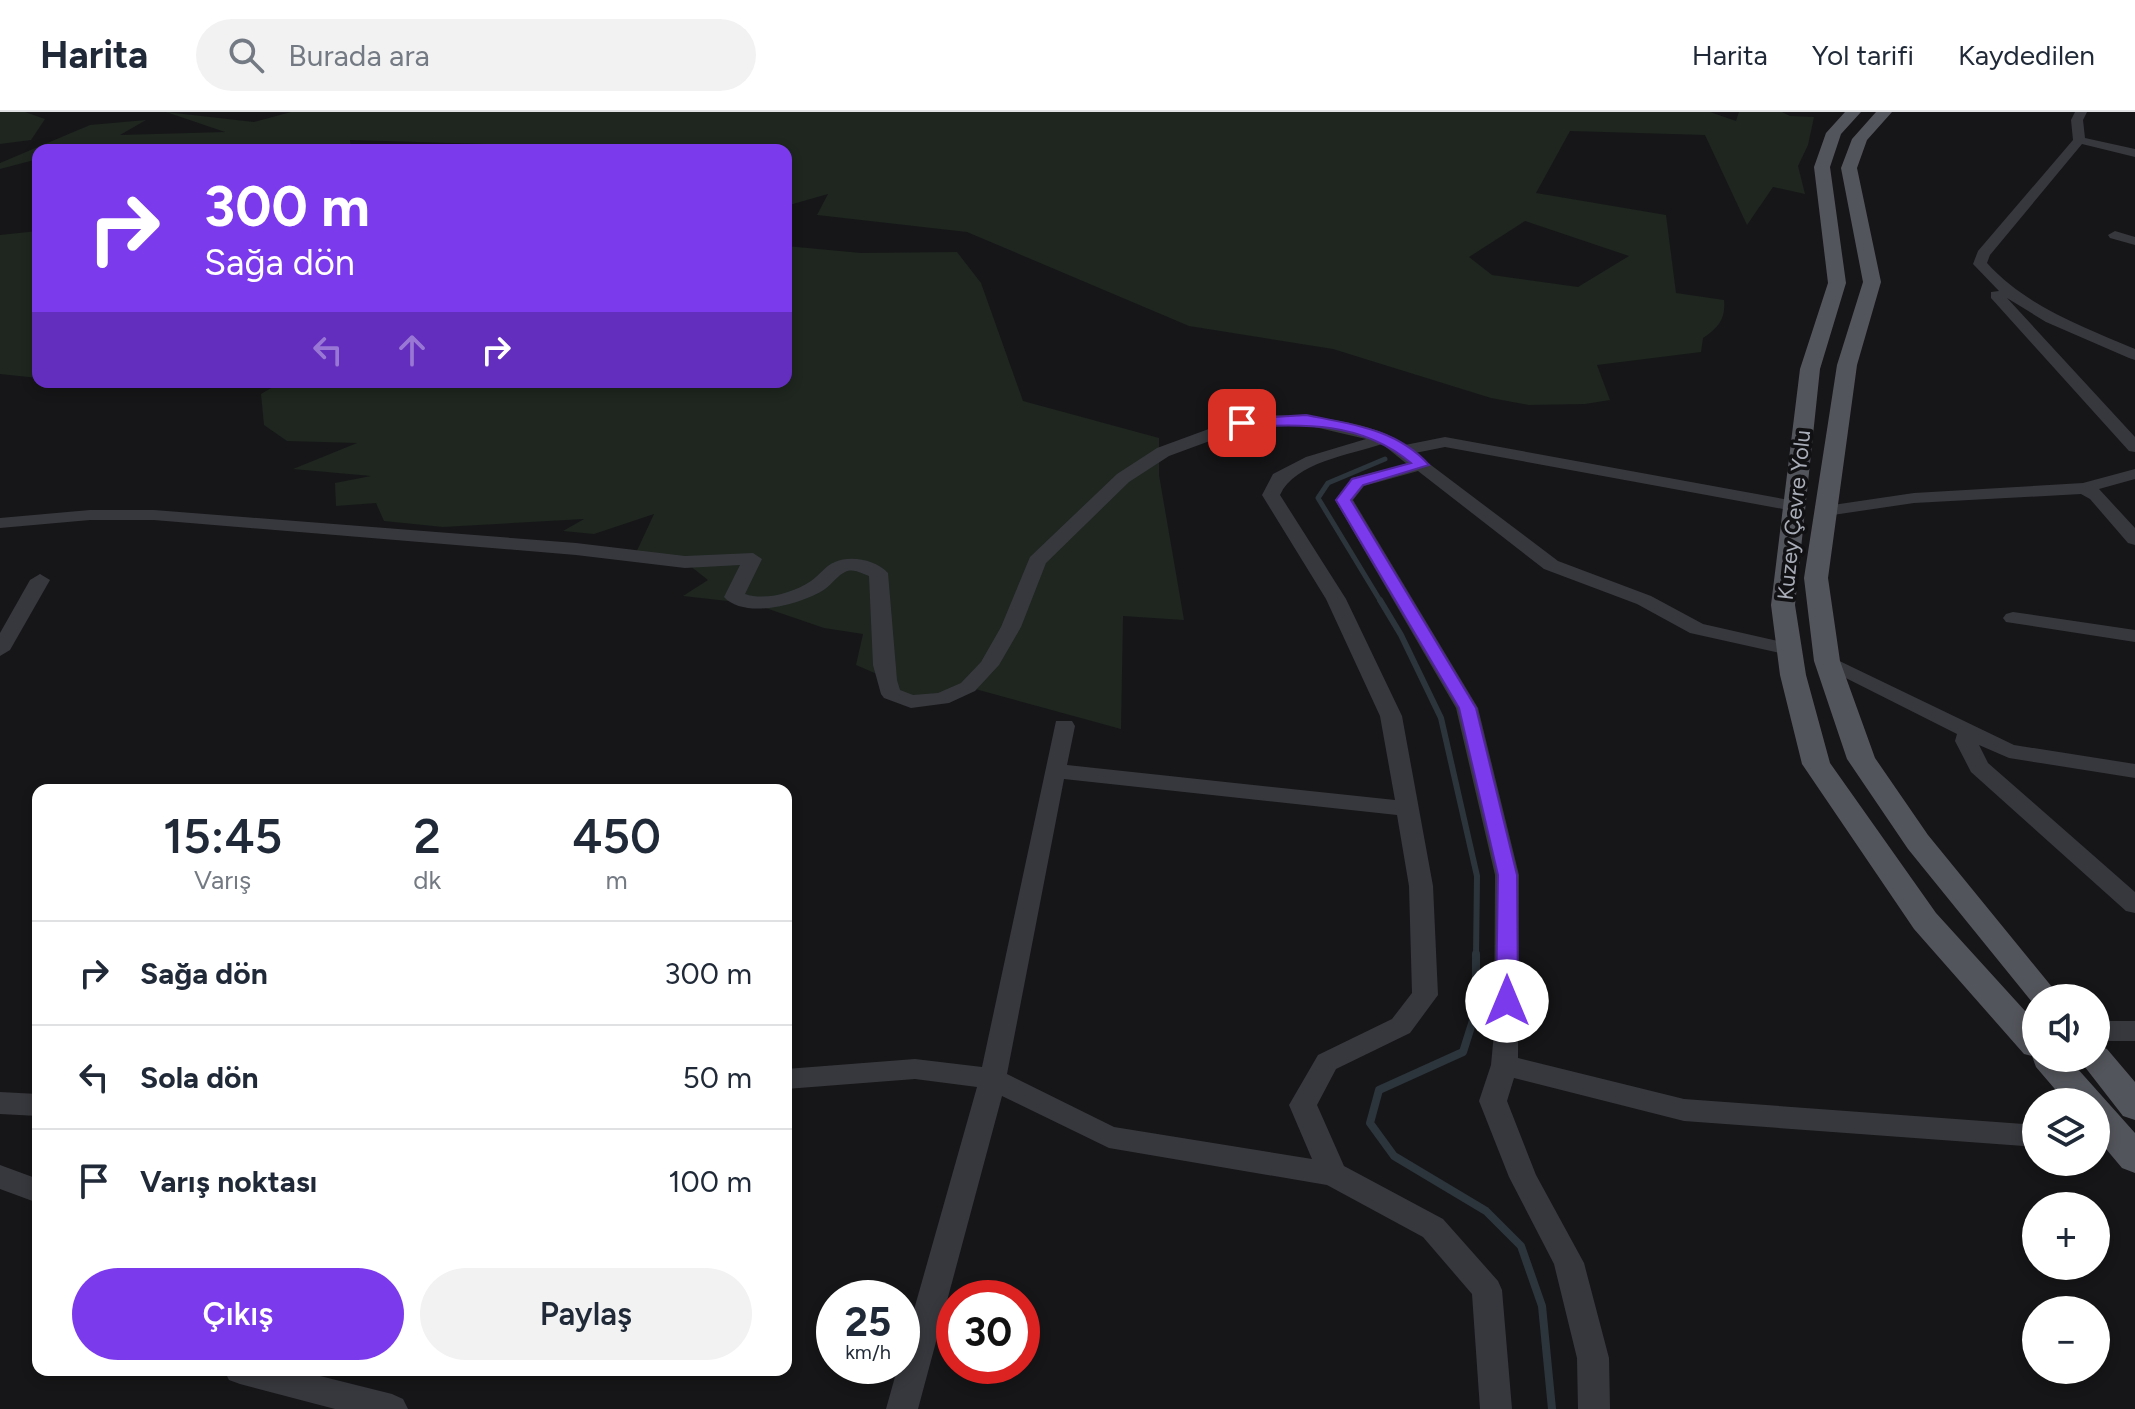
<!DOCTYPE html>
<html lang="tr">
<head>
<meta charset="utf-8">
<style>
  body { margin:0; font-family:Figtree,sans-serif; background:#f2f2f3; color:#1f2937; height:100vh; display:flex; flex-direction:column; font-size:30px; white-space:nowrap }
  * { box-sizing:border-box; margin:0 }
  p { font-size:26px; color:#747a83 }
  .icon { flex:none; width:44px; height:44px; fill:none; stroke:currentColor; stroke-width:2; stroke-linecap:round; stroke-linejoin:round }
  .map { position:relative; flex:1; overflow:hidden }
  .details { position:absolute; left:32px; top:672px; width:760px; height:592px; display:flex; flex-direction:column; background:#fff; border-radius:16px; box-shadow:0 4px 12px #0003 }
  .details>* { flex:none }
  .top-card { position:absolute; left:32px; top:32px; width:760px; height:244px; border-radius:16px; box-shadow:0 4px 12px #0003; background:#7c3aed; color:#fff; overflow:hidden }
  .fabs { position:absolute; left:2022px; top:872px; display:grid; gap:16px }
  .fabs a { display:grid; place-items:center; width:88px; height:88px; border-radius:50%; background:#fff; box-shadow:0 4px 12px #0003; font-size:40px }
  .speed { position:absolute; left:816px; top:1168px; display:flex; gap:16px; font-size:40px; font-weight:700; text-align:center }
  .speed>* { display:grid; place-content:center; width:104px; height:104px; border-radius:50%; background:#fff; box-shadow:0 4px 12px #0003; line-height:1 }
  .speed small { font-size:20px; font-weight:400 }
  .speed .limit { border:12px solid #d22; background:#fff; color:#111 }
  .pin { position:absolute; display:grid; place-items:center; width:68px; height:68px; color:#fff; margin:-34px; border-radius:16px; box-shadow:0 4px 12px #0006 }
  .me { position:absolute; width:88px; margin:-44px; rotate:0deg; stroke-linejoin:round; filter:drop-shadow(0 0 6px #0008) }
  .turn { display:flex; align-items:center; gap:28px; height:168px; padding:0 40px; font-size:36px }
  .turn .icon { width:104px; height:104px; stroke-width:2.5 }
  .turn b { display:block; font-size:56px; line-height:68px }
  .lanes { display:flex; align-items:center; height:76px; padding:0 40px; background:#0003; justify-content:center; gap:40px; direction:ltr }
  .lanes .off { opacity:.35 }
  .eta { display:flex; justify-content:space-evenly; align-items:center; height:136px; text-align:center }
  .eta b { font-size:48px; font-weight:600; line-height:56px }
  .primary-button { display:flex; gap:16px; margin-top:auto; padding:16px 40px }
  .primary-button a { flex:1; height:92px; border-radius:48px; background:#7c3aed; color:#fff; font-size:32px; font-weight:600; line-height:92px; text-align:center }
  .primary-button a+a { background:#f2f2f3; color:#1f2937 }
  ul { padding:0; list-style:none }
  li { display:flex; align-items:center; gap:24px; height:104px; padding:0 40px; border-top:2px solid #e0e1e3 }
  li div { flex:1 }
  li b { display:block; font-size:30px }
  li em { font-style:normal }
  header { display:flex; align-items:center; gap:48px; box-sizing:border-box; height:112px; padding:0 40px; background:#fff; border-bottom:2px solid #e0e1e3 }
  header strong { font-size:38px }
  nav { display:flex; gap:44px; margin-inline-start:auto; font-size:28px }
  .search { width:560px; height:72px; background:#f2f2f3; display:flex; align-items:center; gap:20px; box-sizing:border-box; padding:0 28px; border-radius:44px; color:#747a83; font-size:30px }
  .map>svg:first-child { display:block }
  .green { fill:#1e261f; fill-rule:evenodd }
  .lines { fill:none; stroke-linecap:round; stroke-linejoin:round }
  .stream-far2 { stroke:#2c353c; stroke-width:5 }
  .stream-far1 { stroke:#2c353c; stroke-width:6 }
  .stream { stroke:#2c353c; stroke-width:8 }
  .minor { fill:#37383d; fill-rule:evenodd }
  .major { fill:#53555c; fill-rule:evenodd }
  .route { fill:#7c3aed; stroke:#51269a; stroke-width:2 }
  .labels { text-anchor:middle; dominant-baseline:central; stroke-width:7; stroke-linejoin:round; paint-order:stroke }
  .street-label { font-size:22px; fill:#a8adb8; stroke:#111113 }
</style>
</head>
<body>
<header>
<strong>Harita</strong>
<div class="search"><svg class="icon" aria-label="search" viewBox="0 0 24 24"><circle cx="10" cy="10" r="6"/><path d="M15 15l6 6"/></svg>Burada ara</div>
<nav><a>Harita</a><a>Yol tarifi</a><a>Kaydedilen</a></nav>
</header>
<div class="map">
<svg width="2135" height="1297" viewBox="0 0 2135 1297">
  <rect width="100%" height="100%" fill="#161618"/>
  <g class="green">
    <path d="M0,0H25L45,7L31,28L0,32Z"/>
    <path d="M166,0L254,10L291,0H1710L1736,9L1739,0H1782L1790,4L1814,5L1808,33L1798,54L1805,82L1773,75L1747,113L1705,23L1570,19L1536,81L1666,103L1676,181L1724,188C1726,207 1718,216 1703,226L1701,240L1597,253L1610,288L1585,292L1529,293L1491,286L1333,237L1189,214L967,120L817,103L828,82L786,94V38H521L522,33L350,28L351,38H38V47L0,57V51L90,13L146,8L120,23L225,20ZM1525,109L1629,144L1578,175L1492,163L1469,145Z"/>
    <path d="M38,119V266L0,262V123Z"/>
    <path d="M786,134L861,141L957,140L981,171L1023,289L1159,326V363L1184,508L1123,504L1121,617L968,575L911,590L884,565L856,553L863,522L824,516L754,492L683,484L708,468L685,450L635,443L654,402L594,422L563,419L584,407L443,415L384,409L376,391L336,394L335,371L371,364L293,357L357,331L287,329L264,313L261,282L278,272L205,270H786Z"/>
  </g>
  <g class="lines">
    <path class="stream-far2" d="M1381,490L1318,386L1328,371L1385,347"/>
    <path class="stream-far1" d="M1380,488L1401,523L1441,606L1477,764L1476,844"/>
    <path class="stream" d="M1476,842V899L1463,940L1379,978L1370,1011L1394,1044L1486,1099L1521,1134L1542,1194L1552,1297"/>
    <g class="minor">
      <path d="M2075,0H2087L2083,8L2085,26L2135,37V45L2082,32L1990,143L1987,151C2027,195 2082,214 2135,237V248L2129,246L2046,210L2007,186L2135,325V340L2129,339L1991,186V180L1999,179L1973,152L1978,139L2073,28L2071,8Z"/>
      <path d="M2115,119L2135,125V133L2110,126L2108,123Z"/>
      <path d="M1265,303C1306,303 1372,308 1405,333L1445,325L1800,390L1803,394L1794,399L1445,335L1415,341L1558,449L1651,484L1703,512L1796,533L1799,537L1796,541L1789,543L1690,521L1637,492L1544,457L1418,359L1364,374L1353,388L1478,596L1519,763L1518,946L1684,987L2036,1013V1035L1684,1009L1514,966L1507,989L1536,1063L1584,1151L1609,1246L1610,1297H1578L1577,1246L1554,1152L1509,1065L1479,989L1491,953L1494,921L1495,763L1456,596L1335,388L1352,366L1407,352L1382,332C1350,343 1295,350 1280,383L1346,487L1402,604L1433,774L1438,883L1410,921L1336,957L1317,993L1344,1054L1443,1107L1498,1169L1502,1178L1512,1297H1480L1472,1182L1423,1125L1327,1073L1109,1036L1002,984L918,1297H886L898,1254H902V1240L977,975L915,967L786,977V957L915,947L982,955L1056,609H1072L1075,614L1067,653L1395,688L1380,604L1326,487L1262,383L1273,362L1306,345L1366,327L1306,313H1265L1245,316L1169,344L1129,370L1046,451L1021,515L999,553L975,579L949,591L911,596L884,586L881,582L873,553L869,464C861,461 853,456 845,460C838,463 832,472 825,477C803,492 745,508 724,485L740,453L685,456L576,443L154,408H90L0,416V406L90,398H154L576,431L685,444L753,441L762,447L745,482C765,489 793,481 811,469C819,464 826,453 835,450C851,443 876,448 888,461L897,568L900,578L913,583L938,581L961,571L981,550L1001,515L1030,445L1117,362L1157,336L1236,307ZM1064,667L1397,703L1409,774L1412,881L1392,907L1318,943L1289,993L1312,1047L1114,1015L1007,962Z"/>
      <path d="M2135,357V367L2099,377L2135,416V433L2128,431L2090,387L2081,382L1914,391L1826,404L1817,399L1826,394L1914,381L2083,371Z"/>
      <path d="M40,462L50,468L10,538L0,544V521L30,468Z"/>
      <path d="M2013,500L2135,518V530L2006,510L2003,506L2006,502Z"/>
      <path d="M1827,543L2014,633L2135,652V666L2009,646L1979,633L1988,651L2135,780V801L2126,799L1971,660L1955,629L1957,622L1820,553L1817,549L1820,545Z"/>
      <rect x="2096" y="909" width="39" height="20"/>
      <path d="M0,980L38,982V1004L0,1002Z"/>
      <path d="M0,1053L38,1067V1091L0,1077Z"/>
      <path d="M224,1258H296L392,1282L403,1287L408,1297H335L240,1272L229,1268Z"/>
    </g>
    <g class="major">
      <path d="M1845,0H1861L1841,22L1830,55L1846,171L1820,257L1795,493L1806,563L1830,651L1936,801L2036,911V946H2068L2135,1021V1061L2122,1056L2096,1025V990H2066L2036,955L2032,944L2024,942L1914,817L1802,652L1780,563L1771,493L1800,257L1828,171L1814,55L1826,21Z"/>
      <path d="M1876,0H1892L1867,28L1857,56L1881,170L1857,253L1828,466L1840,549L1875,646L1928,723L2061,886H2036V895L1908,737L1847,647L1814,549L1804,466L1837,253L1863,170L1841,56L1852,27Z"/>
      <path d="M2096,933L2107,937L2135,970V1008L2123,1004L2078,946H2096Z"/>
    </g>
  </g>
  <path class="route" d="M1306,303C1351,312 1397,317 1429,353L1363,373L1351,388L1476,596L1517,763L1518,889L1515,895H1499L1496,889L1498,763L1459,596L1336,388L1352,367L1411,351C1361,309 1304,312 1242,315L1235,311L1242,307Z"/>
  <g class="labels">
    <g class="street-label">
      <text transform="translate(1794 403) rotate(-84)">Kuzey Çevre Yolu</text>
    </g>
  </g>
</svg>
<div class="fabs">
<a><svg class="icon" aria-label="sound" viewBox="0 0 24 24"><path d="M4 9h4l5-4v14l-5-4H4zM17 9q2 3 0 6"/></svg></a>
<a><svg class="icon" aria-label="layers" viewBox="0 0 24 24"><path d="M12 4l9 5-9 5-9-5zM3 14l9 5 9-5"/></svg></a>
<a>+</a>
<a>−</a>
</div>
<div class="speed"><div>25<small>km/h</small></div><div class="limit">30</div></div>
<div class="pin" style="left:1242px;top:311px;background:#d93025"><svg class="icon" aria-label="arrive" viewBox="0 0 24 24"><path d="M6 21V4h12l-3 4 3 4H6"/></svg></div>
<svg class="me" style="left:1507px;top:889px" viewBox="-20 -20 40 40"><circle r="19" fill="#fff"/><path d="M0-13L10 11 0 6-10 11z" fill="#7c3aed"/></svg>
<div class="top-card">
<div class="turn"><svg class="icon" aria-label="right" viewBox="0 0 24 24"><path d="M7 20v-9h11M14 6l5 5-5 5"/></svg><div><b>300 m</b>Sağa dön</div></div>
<div class="lanes"><svg class="icon off" aria-label="left" viewBox="0 0 24 24"><path d="M17 20v-9H6M10 6l-5 5 5 5"/></svg><svg class="icon off" aria-label="ahead" viewBox="0 0 24 24"><path d="M12 20V5M6 11l6-6 6 6"/></svg><svg class="icon" aria-label="right" viewBox="0 0 24 24"><path d="M7 20v-9h11M14 6l5 5-5 5"/></svg></div>
</div>
<section class="details">
<div class="eta">
<div><b>15:45</b><p>Varış</p></div>
<div><b>2</b><p>dk</p></div>
<div><b>450</b><p>m</p></div>
</div>
<ul>
<li><svg class="icon" aria-label="right" viewBox="0 0 24 24"><path d="M7 20v-9h11M14 6l5 5-5 5"/></svg><div><b>Sağa dön</b></div><em>300 m</em></li>
<li><svg class="icon" aria-label="left" viewBox="0 0 24 24"><path d="M17 20v-9H6M10 6l-5 5 5 5"/></svg><div><b>Sola dön</b></div><em>50 m</em></li>
<li><svg class="icon" aria-label="arrive" viewBox="0 0 24 24"><path d="M6 21V4h12l-3 4 3 4H6"/></svg><div><b>Varış noktası</b></div><em>100 m</em></li>
</ul>
<div class="primary-button"><a>Çıkış</a><a>Paylaş</a></div>
</section>
</div>
</body>
</html>
